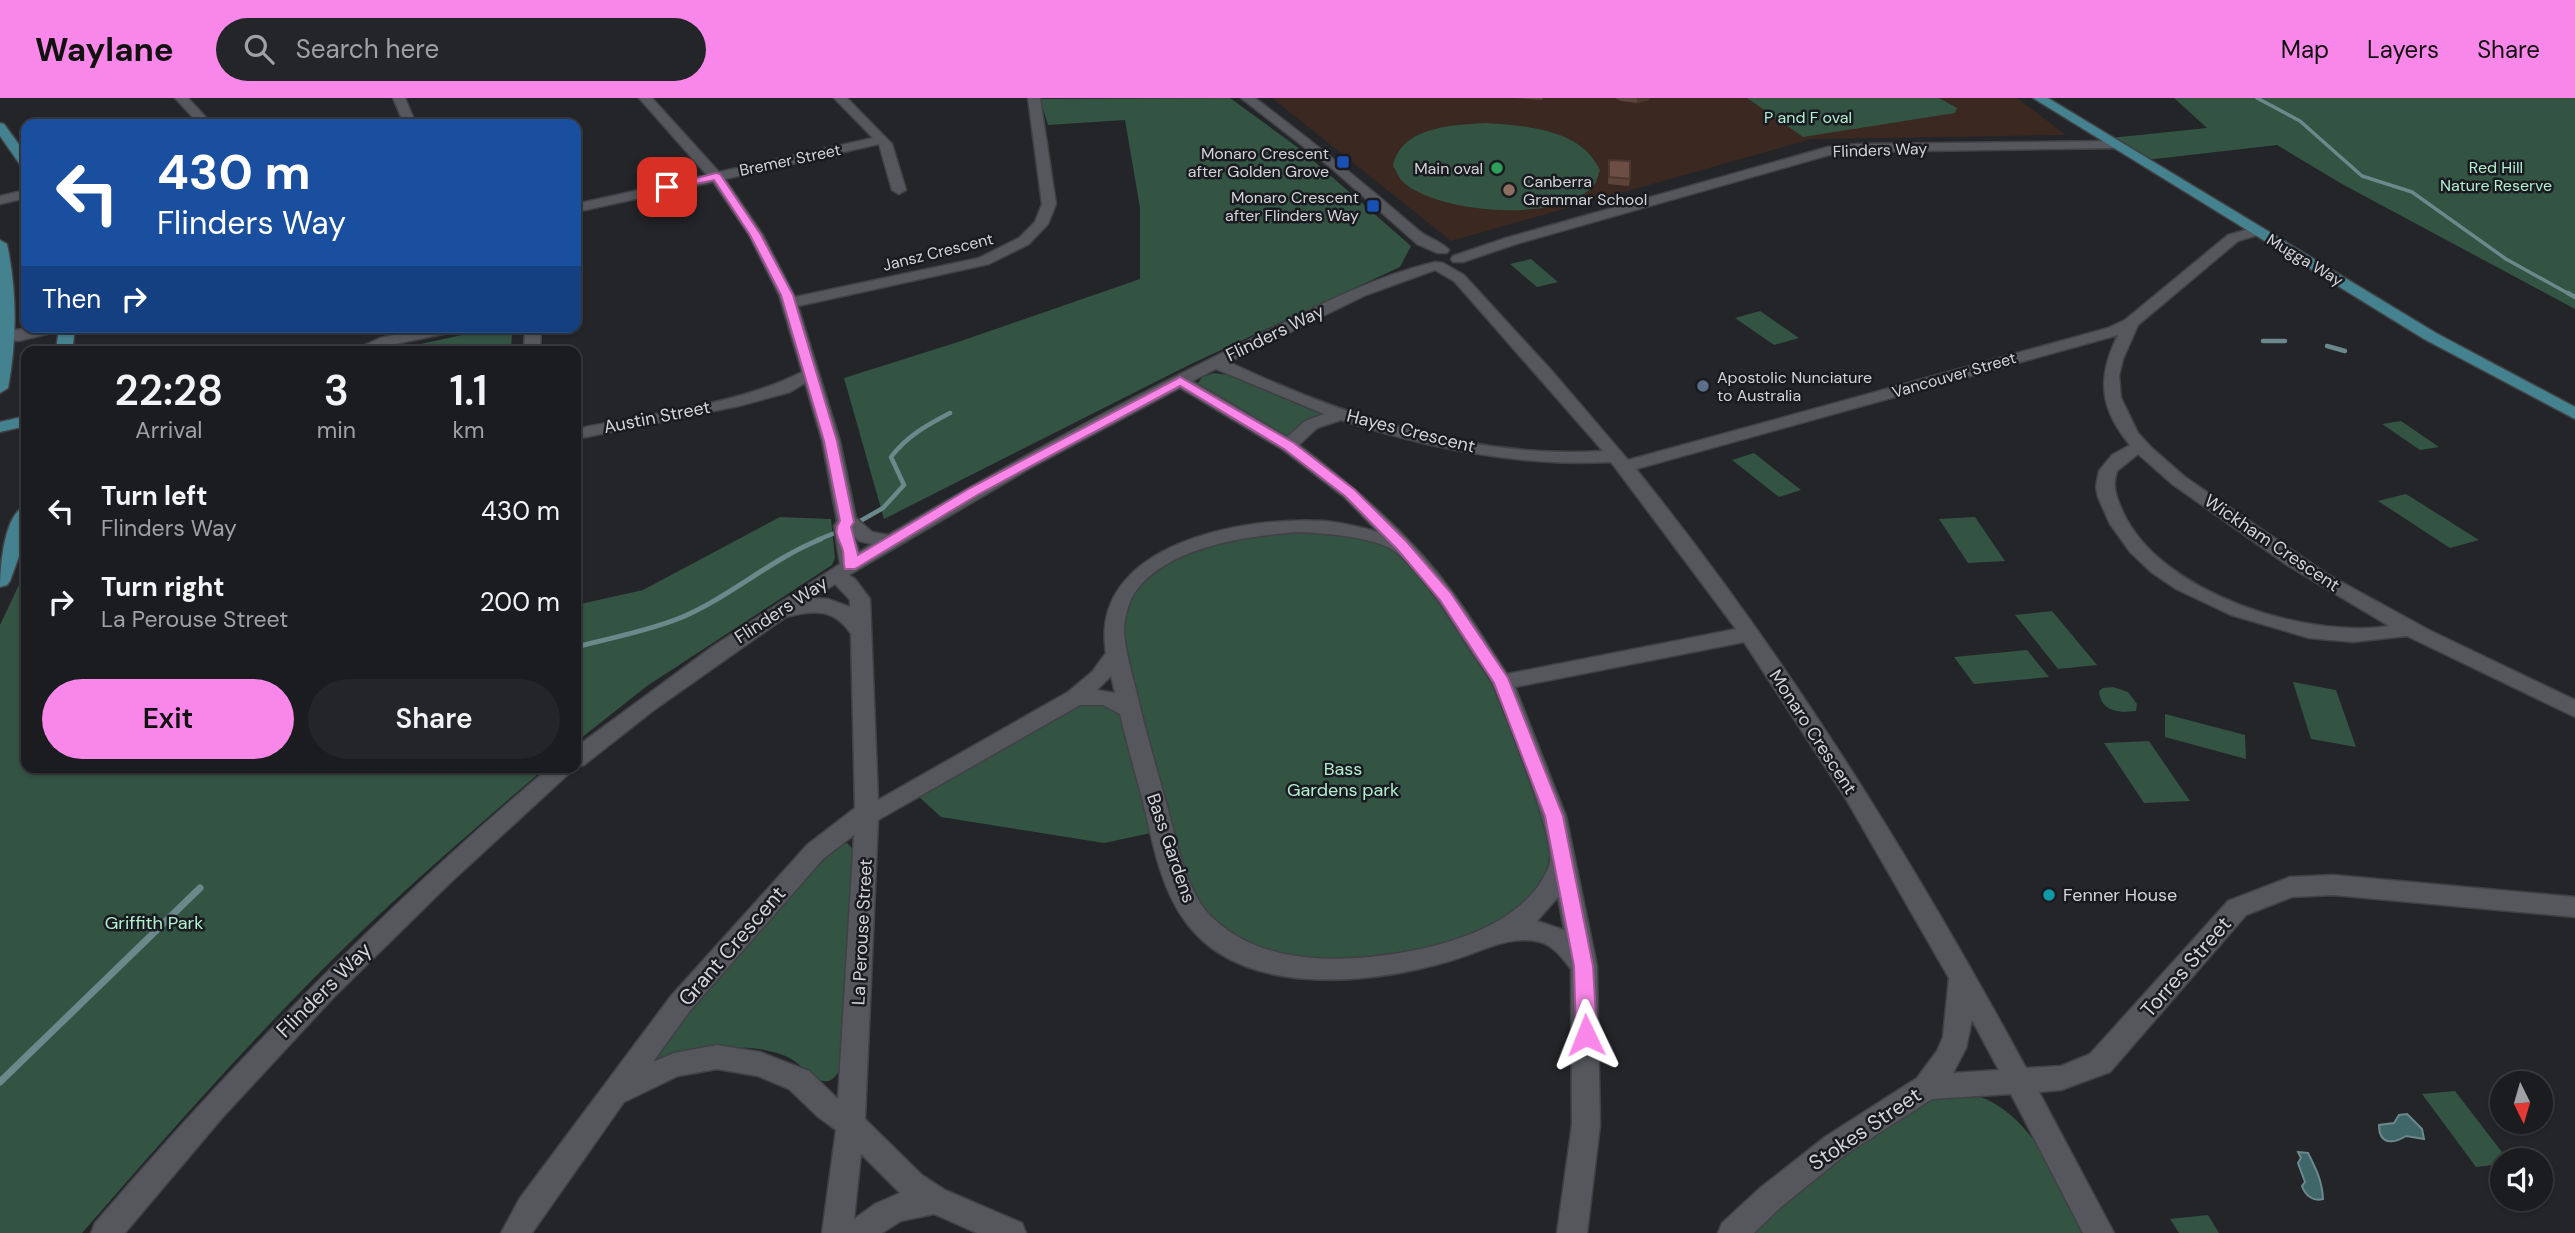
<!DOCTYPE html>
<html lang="en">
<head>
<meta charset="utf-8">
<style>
  body { margin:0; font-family:"DM Sans",sans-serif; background:#242528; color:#f1f3f6; height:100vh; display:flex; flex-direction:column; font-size:26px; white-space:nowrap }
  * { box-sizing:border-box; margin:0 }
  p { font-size:23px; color:#a0a1a4 }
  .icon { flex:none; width:38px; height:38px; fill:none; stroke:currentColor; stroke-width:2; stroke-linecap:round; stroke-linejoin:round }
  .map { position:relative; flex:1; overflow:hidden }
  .sheet { position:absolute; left:21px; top:248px; width:560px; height:427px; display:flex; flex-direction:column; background:#1b1c1f; border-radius:14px; box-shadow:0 2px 5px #0004,0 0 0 2px #393a3d }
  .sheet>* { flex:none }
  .hud { position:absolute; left:21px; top:21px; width:560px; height:214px; border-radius:14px; box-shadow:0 2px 5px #0004,0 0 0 2px #393a3d; background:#1a4fa0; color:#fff; overflow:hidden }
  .needle { width:46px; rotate:175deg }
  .tools { position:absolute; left:2490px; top:973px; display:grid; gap:14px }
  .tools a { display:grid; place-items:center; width:63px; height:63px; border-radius:50%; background:#1b1c1f; box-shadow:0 2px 5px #0004,0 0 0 2px #393a3d; font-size:35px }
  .pin { position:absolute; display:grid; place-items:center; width:60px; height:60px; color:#fff; margin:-30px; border-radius:14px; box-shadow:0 4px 10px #0006 }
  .me { position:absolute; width:77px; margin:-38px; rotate:358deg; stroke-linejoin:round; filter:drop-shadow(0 0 5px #0008) }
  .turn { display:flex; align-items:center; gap:24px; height:147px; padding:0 21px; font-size:32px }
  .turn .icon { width:91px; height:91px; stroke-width:2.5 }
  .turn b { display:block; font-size:49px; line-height:60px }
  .then { display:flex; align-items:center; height:66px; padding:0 21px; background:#0003; gap:14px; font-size:26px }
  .eta { display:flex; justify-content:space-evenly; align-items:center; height:119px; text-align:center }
  .eta b { font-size:42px; font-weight:600; line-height:49px }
  .cta { display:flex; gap:14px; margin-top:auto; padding:14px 21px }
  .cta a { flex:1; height:80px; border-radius:42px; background:#f987e9; color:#111; font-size:28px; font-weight:600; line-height:80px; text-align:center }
  .cta a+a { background:#242528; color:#f1f3f6 }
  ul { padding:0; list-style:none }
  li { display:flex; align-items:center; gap:21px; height:91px; padding:0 21px }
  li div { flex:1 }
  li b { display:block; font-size:26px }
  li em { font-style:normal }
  header { display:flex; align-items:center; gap:42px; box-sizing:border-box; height:98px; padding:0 35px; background:#f987e9; color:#111 }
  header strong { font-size:33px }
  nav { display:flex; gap:38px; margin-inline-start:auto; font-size:24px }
  .search { width:490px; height:63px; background:#242528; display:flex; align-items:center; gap:18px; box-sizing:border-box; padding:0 24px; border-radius:38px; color:#a0a1a4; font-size:26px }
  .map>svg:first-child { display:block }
  .education { fill:#3a2821 }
  .green { fill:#335343 }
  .water { fill:#3f6769; stroke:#6b888a; stroke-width:2 }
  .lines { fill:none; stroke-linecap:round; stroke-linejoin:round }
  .stream-far3 { stroke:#6b888a; stroke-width:3.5 }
  .stream-far2 { stroke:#6b888a; stroke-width:4.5 }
  .stream-far1 { stroke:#6b888a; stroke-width:5 }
  .stream { stroke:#6b888a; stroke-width:7 }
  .minor-casing { stroke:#404145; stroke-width:3 }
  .major-casing { stroke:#404145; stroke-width:3 }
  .minor { fill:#55575c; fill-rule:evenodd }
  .major { fill:#45828f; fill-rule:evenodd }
  .wall { fill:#5e433a }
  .shaded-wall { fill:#4c3730 }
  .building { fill:#6d4e44; stroke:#4c3730; stroke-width:2 }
  .route { fill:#f987e9; stroke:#a25897; stroke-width:2 }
  .transit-dot { fill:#1a4fb4; stroke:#1a1b20; stroke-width:2.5 }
  .leisure-dot { fill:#2e9e5b; stroke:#1a1b20; stroke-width:2.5 }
  .education-dot { fill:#8d6e63; stroke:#1a1b20; stroke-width:2.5 }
  .service-dot { fill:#5c6f8a; stroke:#1a1b20; stroke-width:2.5 }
  .culture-dot { fill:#0f9aa8; stroke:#1a1b20; stroke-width:2.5 }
  .labels { text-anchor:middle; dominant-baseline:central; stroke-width:5; stroke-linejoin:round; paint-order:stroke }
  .far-park-label { font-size:16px; fill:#b2f0d1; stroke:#1a1b20 }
  .far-street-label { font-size:16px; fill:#d3d4d7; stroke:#1a1b20 }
  .far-poi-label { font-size:16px; fill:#d3d4d7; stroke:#1a1b20; text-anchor:end }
  .street-label { font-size:18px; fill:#d3d4d7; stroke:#1a1b20 }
  .park-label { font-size:18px; fill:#b2f0d1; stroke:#1a1b20 }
  .poi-label { font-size:18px; fill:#d3d4d7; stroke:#1a1b20; text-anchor:start }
  .near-street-label { font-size:21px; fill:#d3d4d7; stroke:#1a1b20 }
</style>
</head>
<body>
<header>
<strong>Waylane</strong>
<div class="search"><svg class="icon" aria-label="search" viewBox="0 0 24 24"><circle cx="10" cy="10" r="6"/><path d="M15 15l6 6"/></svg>Search here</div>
<nav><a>Map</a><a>Layers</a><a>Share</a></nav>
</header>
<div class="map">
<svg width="2575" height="1135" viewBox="0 0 2575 1135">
  <rect width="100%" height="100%" fill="#242529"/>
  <path class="education" d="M1272,0H2017L2066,37L1812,41L1451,143Z"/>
  <g class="green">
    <path d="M1230,0L1300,51L1411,148L1400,169L1191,266L884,421L844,280L958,244L1140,181V110L1125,22L1048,27L1040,1Z"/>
    <path d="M1747,0H1939L1957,10L1955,15L1803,39Z"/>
    <path d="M2174,0H2575V211L2342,86L2277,47L2146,62L2110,40L2207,30Z"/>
    <path d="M1487,25C1527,28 1581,31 1600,72C1598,77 1597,84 1594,87C1563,126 1433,116 1401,82C1398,78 1396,72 1393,68C1401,28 1454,27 1487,25Z"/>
    <path d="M1531,161L1558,184L1537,189L1510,166Z"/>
    <path d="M1760,213L1799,240L1774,247L1735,220Z"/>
    <path d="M494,230H506L512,233L511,254H384Z"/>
    <path d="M1214,275L1228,277L1323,317L1301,326L1289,340L1197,287L1202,279Z"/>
    <path d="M2401,323L2439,349L2420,352L2382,326Z"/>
    <path d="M1754,355L1801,392L1779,399L1732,362Z"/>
    <path d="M2406,396L2479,442L2450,450L2378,403Z"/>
    <path d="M780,419L831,421L835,460L832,467L647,588L576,644V507L643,492Z"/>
    <path d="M1975,419L2005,463L1968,465L1939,421Z"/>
    <path d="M1323,433C1352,438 1381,441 1406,461C1416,469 1424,482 1431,493C1483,560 1509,612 1535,692C1544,720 1557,749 1544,778C1514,839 1406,861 1344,862C1299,863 1250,855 1216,823C1206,814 1198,802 1192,790C1167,738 1156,669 1141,613C1135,591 1120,547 1122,526C1123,516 1130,494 1136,487C1140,482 1148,478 1153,475C1160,470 1167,463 1175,459C1216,438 1278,434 1323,433Z"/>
    <path d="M26,472V670H545C471,734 397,797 328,866C242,952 162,1043 82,1135H0V527Z"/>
    <path d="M2052,513L2097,567L2058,571L2015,517Z"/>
    <path d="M2027,552L2049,579L1974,586L1954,559Z"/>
    <path d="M2293,584L2336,592L2356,649L2311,641Z"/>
    <path d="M2113,589L2128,594L2137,606L2136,613C2119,615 2101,614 2099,593L2103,590Z"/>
    <path d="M1101,604L1123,616L1156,734L1104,745L941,719L917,697L1067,608Z"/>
    <path d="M2165,616L2245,637L2246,661L2165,639Z"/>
    <path d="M2149,643L2190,703L2144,705L2104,645Z"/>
    <path d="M847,745L853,751L839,973C826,996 811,975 797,965C790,959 781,956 773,954C732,942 690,958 651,968L645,963L796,790L839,747Z"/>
    <path d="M2455,993L2508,1062H2502V1066L2476,1069L2422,996Z"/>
    <path d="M1978,998C2036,1019 2057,1084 2083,1135H1751L1853,1050L1928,1001Z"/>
    <path d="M2208,1117L2219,1135H2179L2170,1121Z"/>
  </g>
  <g class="water">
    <path d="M2407,1016L2422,1031L2424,1041L2406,1038C2393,1046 2379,1047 2379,1027L2394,1025L2399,1017Z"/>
    <path d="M2298,1054L2308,1055C2316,1071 2322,1082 2323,1101C2313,1104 2305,1097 2302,1088L2305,1084L2298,1065L2301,1060Z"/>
  </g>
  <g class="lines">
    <path class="stream-far3" d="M2257,0L2300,23L2362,78L2412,94L2506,161L2571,197"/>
    <g class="stream-far2">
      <path d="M2568,195L2575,199"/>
      <path d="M2263,243H2285"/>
      <path d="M2327,248L2345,253"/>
      <path d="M855,426L883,410L904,387L891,359C907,338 927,327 950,315"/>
      <path d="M817,442L840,433"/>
    </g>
    <path class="stream-far1" d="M576,549C610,540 648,533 680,520C730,499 771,461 821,441"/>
    <path class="stream" d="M0,984L200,790"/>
    <g class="minor-casing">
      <g id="minor">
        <path d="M175,0H188L212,26H199Z"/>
        <path d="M393,0H405L416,26H404Z"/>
        <path d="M639,0H652L719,74L873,40L834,0H847L892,46L906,92L899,96L892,92L879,46L725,81L763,137L795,199L979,160L1019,140L1035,124L1042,106L1028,0H1040L1056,106L1048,126L1029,146L989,166L798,208L840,343L856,420L872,434L888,437C1006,367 1126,301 1249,242C1309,212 1369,180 1435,164L1443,165L1464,177L1552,273L1628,362L2108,230L2125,222L2228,137L2256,129L2261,130V136L2238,143L2138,227L2123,261L2119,278L2121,300L2138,335L2152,350L2185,379L2327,476L2429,532L2575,602V619L2407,538L2353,544L2309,540L2231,517L2176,491L2151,474L2130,454L2110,426L2098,399L2096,389L2099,373L2112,357L2130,347C2099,310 2097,279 2118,237L1636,371C1786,557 1912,760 2026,970L2061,968L2090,956L2228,803L2290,779L2333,777L2575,799V819L2333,797L2292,799L2246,817L2110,974L2061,992L2039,994L2114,1135H2083L2011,996L1932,1001L1845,1057L1780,1110L1754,1135H1718L1722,1125L1760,1090L1825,1039L1917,980L1937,953L1943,939L1949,880L1846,701L1744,544L1515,589L1566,718L1597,868L1600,1027L1587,1135H1557L1572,1027L1571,871C1563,861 1553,847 1540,844C1510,836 1481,854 1453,862C1373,886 1242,902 1185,823C1161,790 1153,746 1144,708C1136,677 1127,647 1120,616L1103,607H1080L878,722L865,1021L922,1077L945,1092L1022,1125L1026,1135H977L934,1116L901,1123L882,1135H822L836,1032L817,1018L789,991L758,978L717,971L678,978L624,1004L532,1135H501L520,1100L671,898L807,747L855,710L851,536C834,510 814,512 786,519L654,612L584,667L576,669V649L712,549L840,466L834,428L837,423L822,343L805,285L790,294L739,308L576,341V331C648,316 737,307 802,274L779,197L749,137L713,84L576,114V106L707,77ZM1435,172L1454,183L1603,353C1473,361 1344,319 1229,264L1366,197ZM1216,271L1324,316L1305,323L1287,339L1192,283ZM1180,290L1283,352L1344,399L1378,434C1361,429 1343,425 1325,423C1245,418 1088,445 1106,555L1092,574L1068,594L878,702L870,501L855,481L849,477L1029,371ZM1341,322C1429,350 1518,369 1611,364L1736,531L1507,576C1489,549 1472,521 1453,495C1411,437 1355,390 1299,347L1317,330ZM2138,356L2172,386L2287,467L2389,528C2305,541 2160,495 2123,414C2116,399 2112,388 2117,373ZM1298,434C1323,435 1379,439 1397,455C1426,480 1447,516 1467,547C1475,560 1486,573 1493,587C1505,615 1558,745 1549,768C1524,832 1431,853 1369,859C1315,864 1257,860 1215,822C1208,816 1202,809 1198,801C1180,769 1174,731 1164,697C1154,662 1144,627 1136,592C1131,572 1125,552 1124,532C1124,522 1128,508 1132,499C1161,449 1247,438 1298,434ZM854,438L859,443L872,446L859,454ZM835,486L850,502V509L828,501L813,500ZM1111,578L1115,595L1097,592ZM854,737L838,1001L809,973L760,954L717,947L674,955L653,964L689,914L823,761ZM1558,799L1564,832L1537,823ZM1972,922L1995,965L1999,972L1953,975L1966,950ZM861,1056L900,1095L875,1106L854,1121Z"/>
        <path d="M1241,0H1255C1311,42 1365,86 1418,132C1427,140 1441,143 1449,152L1447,155H1437L1417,146L1330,69Z"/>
        <path d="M2114,43L2119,44V50L1857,54L1829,57L1516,146L1463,164H1453L1451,161L1453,158L1506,140L1828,49L1857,46Z"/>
        <path d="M26,92V100L0,106V98Z"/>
        <path d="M36,229H66L64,232L18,243L2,241L0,238L8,233Z"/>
        <path d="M432,229H465L463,232L390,247L373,254H350L380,240Z"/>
        <path d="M525,229H541L540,254H524Z"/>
        <path d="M549,670H575L450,785L333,900L222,1020L125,1135H91L95,1125C236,961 384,809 549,670Z"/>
      </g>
    </g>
    <g class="major-casing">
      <g id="major">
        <path d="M2033,0H2048L2436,235L2575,309V321L2424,241Z"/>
        <path d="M0,25L4,26L26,56V69L21,68L0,38Z"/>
        <path d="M0,142L7,146C17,194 17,241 8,290L0,295Z"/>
        <path d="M59,229H75L72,254H56Z"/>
        <path d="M26,318V328L0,334V324Z"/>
        <path d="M26,408V439L10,483L7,487L0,489C0,470 4,414 26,408Z"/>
      </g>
    </g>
    <use href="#minor" class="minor"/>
    <use href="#major" class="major"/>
  </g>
  <g class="wall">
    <path d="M1515,0H1543L1542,2Z"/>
    <path d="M1615,0H1649V2L1637,5L1621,3Z"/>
    <path d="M1609,62L1630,81L1629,88L1608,86Z"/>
  </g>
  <path class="shaded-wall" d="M1637,0H1649V2L1637,5Z"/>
  <path class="building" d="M1609,62L1630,63V81L1609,79Z"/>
  <path class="route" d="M716,75L720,76L761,137L793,197L837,343L854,424L851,429L858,457L970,390L1180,279L1294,345L1355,392L1407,444L1451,495L1508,580L1563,718L1593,868L1597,937L1594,943L1586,946L1579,943L1576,937L1574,868L1545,718L1494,585L1440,502L1397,451L1345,398L1284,351L1180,288L979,396L855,471H845C843,465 844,459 843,453C840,442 832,434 840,423L824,343L781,197L750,137L714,82L667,92L662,89Z"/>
  <g class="transit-dot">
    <rect x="1336" y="57" width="14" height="14" rx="3.5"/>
    <rect x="1366" y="101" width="14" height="14" rx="3.5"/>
  </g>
  <circle class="leisure-dot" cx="1497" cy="70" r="7"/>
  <circle class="education-dot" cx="1509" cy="92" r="7"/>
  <circle class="service-dot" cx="1703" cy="288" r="7"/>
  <circle class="culture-dot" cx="2049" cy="797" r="7"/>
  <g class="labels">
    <g class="far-park-label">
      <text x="1808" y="19">P and F oval</text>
      <text x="2496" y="69">Red Hill<tspan x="2496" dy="18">Nature Reserve</tspan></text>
    </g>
    <g class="far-street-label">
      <text transform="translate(1880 52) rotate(-2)">Flinders Way</text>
      <text transform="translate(790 62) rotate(-12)">Bremer Street</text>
      <text transform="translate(938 154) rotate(-14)">Jansz Crescent</text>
      <text transform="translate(2305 162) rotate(31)">Mugga Way</text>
      <text transform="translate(1954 277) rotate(-16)">Vancouver Street</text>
    </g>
    <g class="far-poi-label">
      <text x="1329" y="55">Monaro Crescent<tspan x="1329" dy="18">after Golden Grove</tspan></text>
      <text x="1483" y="70">Main oval</text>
      <text x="1523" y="83" text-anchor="start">Canberra<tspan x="1523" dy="18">Grammar School</tspan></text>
      <text x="1359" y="99">Monaro Crescent<tspan x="1359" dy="18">after Flinders Way</tspan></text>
      <text x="1717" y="279" text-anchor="start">Apostolic Nunciature<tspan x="1717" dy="18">to Australia</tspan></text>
    </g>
    <g class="street-label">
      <text transform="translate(1275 235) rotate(-26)">Flinders Way</text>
      <text transform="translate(657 319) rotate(-11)">Austin Street</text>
      <text transform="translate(1411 333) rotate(14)">Hayes Crescent</text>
      <text transform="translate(2272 445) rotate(34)">Wickham Crescent</text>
      <text transform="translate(781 512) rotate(-33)">Flinders Way</text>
      <text transform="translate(1813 634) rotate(57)">Monaro Crescent</text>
      <text transform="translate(1171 750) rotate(71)">Bass Gardens</text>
      <text transform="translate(862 834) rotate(-87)">La Perouse Street</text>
    </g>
    <g class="park-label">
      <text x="1343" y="671">Bass<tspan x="1343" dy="21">Gardens park</tspan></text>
      <text x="154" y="825">Griffith Park</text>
    </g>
    <g class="poi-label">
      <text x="2063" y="797">Fenner House</text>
    </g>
    <g class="near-street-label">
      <text transform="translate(732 848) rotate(-49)">Grant Crescent</text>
      <text transform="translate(2186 869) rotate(-49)">Torres Street</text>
      <text transform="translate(324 892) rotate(-45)">Flinders Way</text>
      <text transform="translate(1865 1031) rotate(-34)">Stokes Street</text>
    </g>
  </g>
</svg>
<div class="tools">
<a><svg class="needle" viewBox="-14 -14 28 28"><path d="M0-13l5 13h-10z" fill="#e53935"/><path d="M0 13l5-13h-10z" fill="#a0a1a4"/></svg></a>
<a><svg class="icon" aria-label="sound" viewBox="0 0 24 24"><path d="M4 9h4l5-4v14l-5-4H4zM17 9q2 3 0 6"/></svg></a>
</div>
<div class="pin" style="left:667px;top:89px;background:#d93025"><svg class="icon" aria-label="arrive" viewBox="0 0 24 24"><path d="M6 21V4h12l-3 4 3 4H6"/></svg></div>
<svg class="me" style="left:1586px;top:937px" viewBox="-20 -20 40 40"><path d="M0-17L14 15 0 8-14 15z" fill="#f987e9" stroke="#fff" stroke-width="4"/></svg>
<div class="hud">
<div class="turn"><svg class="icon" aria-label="left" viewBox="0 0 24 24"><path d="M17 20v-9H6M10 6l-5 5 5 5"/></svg><div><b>430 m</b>Flinders Way</div></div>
<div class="then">Then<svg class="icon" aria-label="right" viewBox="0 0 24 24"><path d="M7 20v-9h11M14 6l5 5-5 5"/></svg></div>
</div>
<section class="sheet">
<div class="eta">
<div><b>22:28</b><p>Arrival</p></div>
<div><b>3</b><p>min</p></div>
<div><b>1.1</b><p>km</p></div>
</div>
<ul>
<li><svg class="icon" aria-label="left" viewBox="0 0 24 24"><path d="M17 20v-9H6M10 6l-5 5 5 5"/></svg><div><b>Turn left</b><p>Flinders Way</p></div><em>430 m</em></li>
<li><svg class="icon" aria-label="right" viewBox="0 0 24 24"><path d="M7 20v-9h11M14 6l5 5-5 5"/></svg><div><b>Turn right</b><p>La Perouse Street</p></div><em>200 m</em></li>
</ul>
<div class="cta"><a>Exit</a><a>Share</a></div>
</section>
</div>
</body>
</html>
